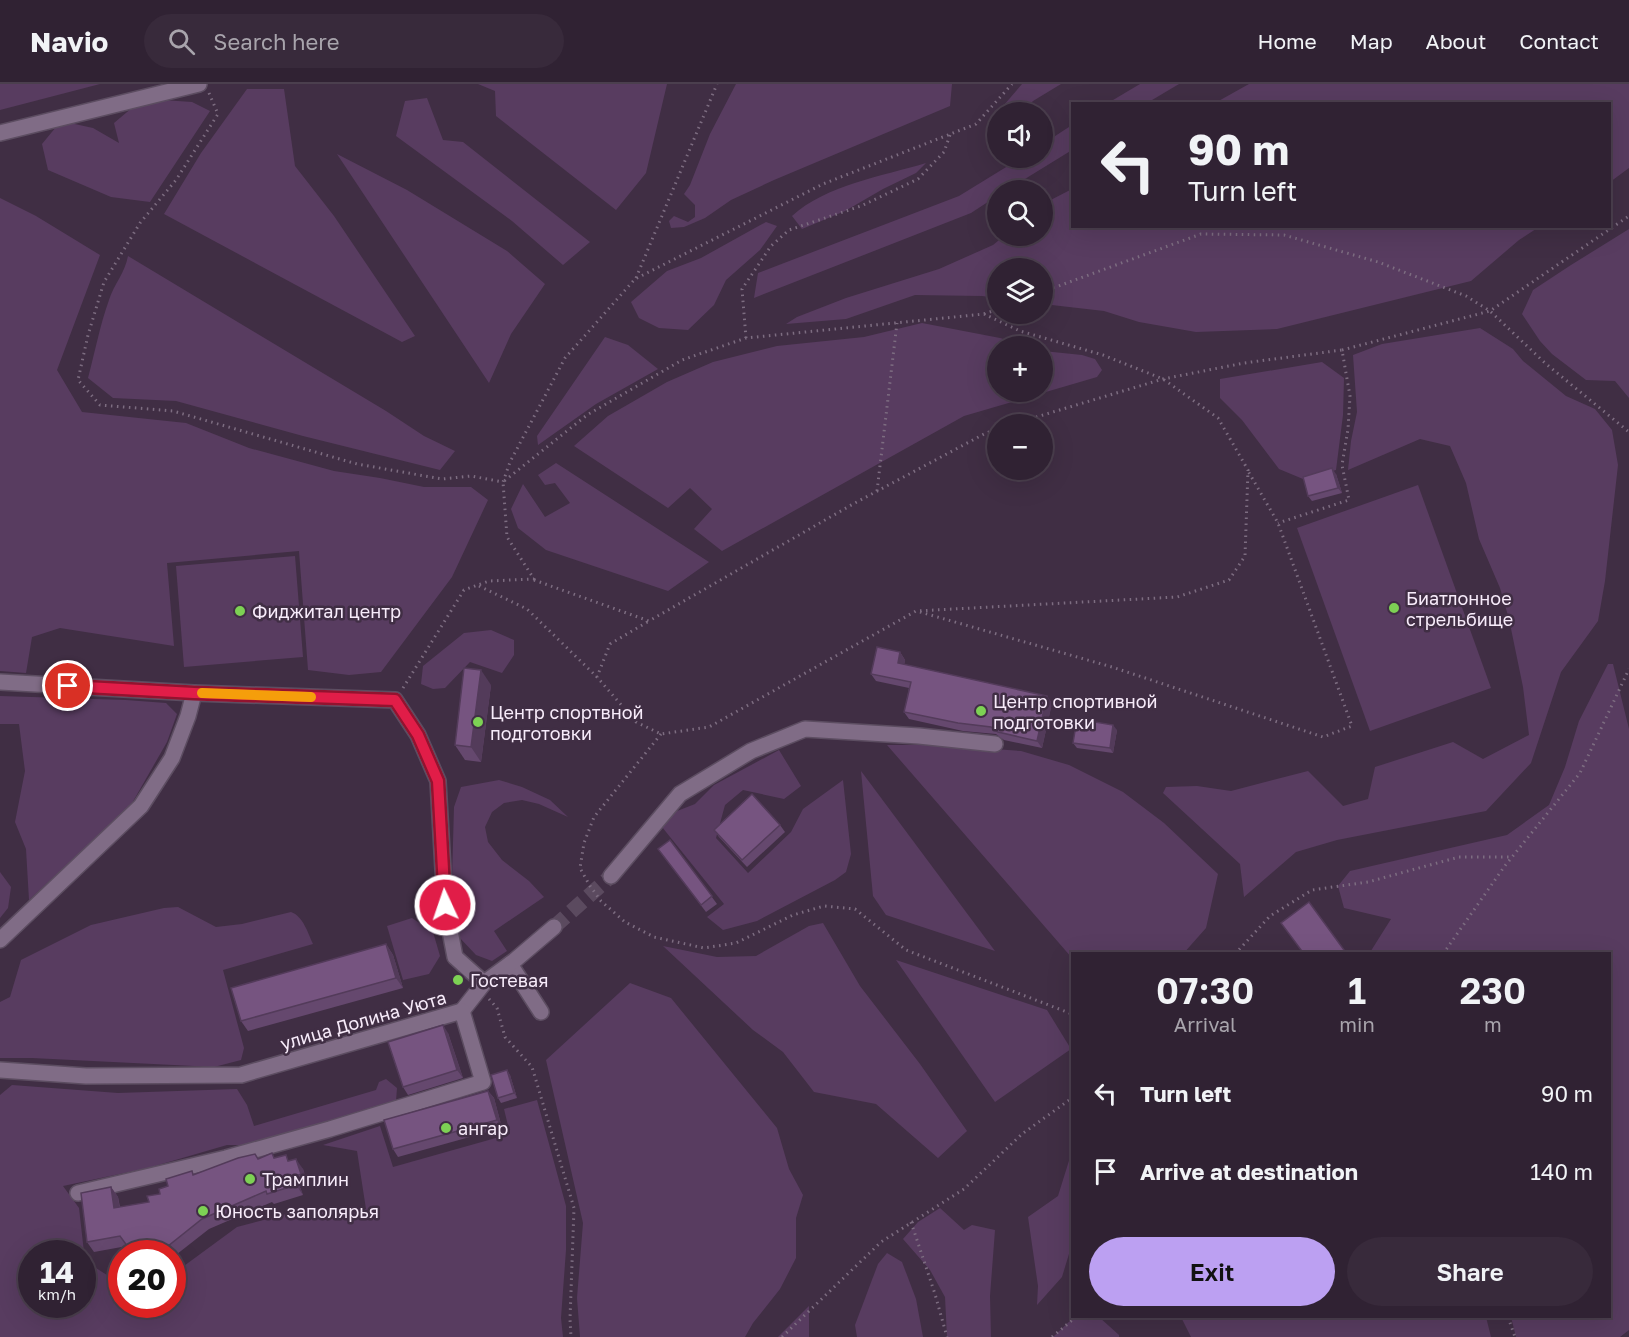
<!DOCTYPE html>
<html lang="en">
<head>
<meta charset="utf-8">
<style>
  body { margin:0; font-family:"Golos Text",sans-serif; background:#382a3b; color:#f1f3f6; height:100vh; display:flex; flex-direction:column; font-size:22px; white-space:nowrap }
  * { box-sizing:border-box; margin:0 }
  p { font-size:20px; color:#a8a4ac }
  .icon { flex:none; width:33px; height:33px; fill:none; stroke:currentColor; stroke-width:2; stroke-linecap:round; stroke-linejoin:round }
  .map { position:relative; flex:1; overflow:hidden }
  .sheet { position:absolute; left:1071px; top:868px; width:540px; height:366px; display:flex; flex-direction:column; background:#302233; border-radius:0px; box-shadow:0 6px 24px #0002,0 0 0 2px #4b3f4e }
  .sheet>* { flex:none }
  .hud { position:absolute; left:1071px; top:18px; width:540px; height:126px; border-radius:0px; box-shadow:0 6px 24px #0002,0 0 0 2px #4b3f4e; background:#302233; color:#f1f3f6; overflow:hidden }
  .controls { position:absolute; left:987px; top:18px; display:grid; gap:12px }
  .controls a { display:grid; place-items:center; width:66px; height:66px; border-radius:50%; background:#302233; box-shadow:0 6px 24px #0002,0 0 0 2px #4b3f4e; font-size:30px }
  .speed { position:absolute; left:18px; top:1156px; display:flex; gap:12px; font-size:30px; font-weight:700; text-align:center }
  .speed>* { display:grid; place-content:center; width:78px; height:78px; border-radius:50%; background:#302233; box-shadow:0 6px 24px #0002,0 0 0 2px #4b3f4e; line-height:1 }
  .speed small { font-size:15px; font-weight:400 }
  .speed .limit { border:9px solid #d22; background:#fff; color:#111 }
  .pin { position:absolute; display:grid; place-items:center; width:51px; height:51px; color:#fff; margin:-26px; border:3px solid #fff; border-radius:50%; box-shadow:0 2px 6px #0007 }
  .me { position:absolute; width:66px; margin:-33px; rotate:357deg; stroke-linejoin:round; filter:drop-shadow(0 0 4px #0008) }
  .turn { display:flex; align-items:center; gap:21px; height:126px; padding:0 18px; font-size:27px }
  .turn .icon { width:78px; height:78px; stroke-width:2.5 }
  .turn b { display:block; font-size:42px; line-height:51px }
  .eta { display:flex; justify-content:space-evenly; align-items:center; height:102px; text-align:center }
  .eta b { font-size:36px; font-weight:600; line-height:42px }
  .button { display:flex; gap:12px; margin-top:auto; padding:12px 18px }
  .button a { flex:1; height:69px; border-radius:36px; background:#bca0f2; color:#111; font-size:24px; font-weight:600; line-height:69px; text-align:center }
  .button a+a { background:#382a3b; color:#f1f3f6 }
  ul { padding:0; list-style:none }
  li { display:flex; align-items:center; gap:18px; height:78px; padding:0 18px }
  li div { flex:1 }
  li b { display:block; font-size:22px }
  li em { font-style:normal }
  header { display:flex; align-items:center; gap:36px; box-sizing:border-box; height:84px; padding:0 30px; background:#302233; border-bottom:2px solid #4b3f4e }
  header strong { font-size:28px }
  nav { display:flex; gap:33px; margin-inline-start:auto; font-size:21px }
  .search { width:420px; height:54px; background:#382a3b; display:flex; align-items:center; gap:15px; box-sizing:border-box; padding:0 21px; border-radius:33px; color:#a8a4ac; font-size:22px }
  .map>svg:first-child { display:block }
  .green { fill:#583c60; fill-rule:evenodd }
  .lines { fill:none; stroke-linecap:round; stroke-linejoin:round }
  .minor-tunnel { stroke:#5b4a5f; stroke-width:15; stroke-dasharray:15 8; stroke-linecap:butt }
  .minor-casing { stroke:#5c4d61; stroke-width:18 }
  .path { stroke:#7d6d81; stroke-width:3; stroke-dasharray:1.5 4.5; stroke-linecap:butt }
  .minor { stroke:#806c86; stroke-width:15 }
  .wall { fill:#65486e }
  .shaded-wall { fill:#533b5a }
  .building { fill:#765480; stroke:#533b5a; stroke-width:1.5 }
  .route-casing { stroke:#92132f; stroke-width:15 }
  .route { stroke:#e11d48; stroke-width:10 }
  .slow { stroke:#f59e0b; stroke-width:10 }
  .poi-dot { fill:#7dd154; stroke:#402e44; stroke-width:2 }
  .labels { text-anchor:middle; dominant-baseline:central; stroke-width:5; stroke-linejoin:round; paint-order:stroke }
  .poi-label { font-size:18px; fill:#f7ebfa; stroke:#402e44; text-anchor:start }
  .street-label { font-size:18px; fill:#f7ebfa; stroke:#402e44 }
</style>
</head>
<body>
<header>
<strong>Navio</strong>
<div class="search"><svg class="icon" aria-label="search" viewBox="0 0 24 24"><circle cx="10" cy="10" r="6"/><path d="M15 15l6 6"/></svg>Search here</div>
<nav><a>Home</a><a>Map</a><a>About</a><a>Contact</a></nav>
</header>
<div class="map">
<svg width="1629" height="1253" viewBox="0 0 1629 1253">
  <rect width="100%" height="100%" fill="#402e44"/>
  <g class="green">
    <path d="M0,0H100L0,26Z"/>
    <path d="M478,0H667L646,89L616,126L496,32L495,7Z"/>
    <path d="M736,0H952L950,22L774,96L731,116L705,134L684,143L671,144L669,137L674,132L688,138L695,133V121L684,110L690,101L710,50Z"/>
    <path d="M1022,0H1061L1033,17L1021,28H998Z"/>
    <path d="M1140,0H1179L1147,19H1108Z"/>
    <path d="M1249,0H1629V84L1610,98V20L1215,19Z"/>
    <path d="M247,5H284L295,82L334,132L415,252L402,258L164,130L201,69Z"/>
    <path d="M427,14L443,56L463,58L590,158L563,181L512,137L396,52L405,17Z"/>
    <path d="M163,16L192,18L210,27L150,118L111,113L48,86L42,60L61,37L93,44L119,59L114,39L139,18Z"/>
    <path d="M1072,41V66L1007,106H998L997,112L971,129L754,214L758,189L959,112L1021,74H1042L1043,60Z"/>
    <path d="M337,70L407,106L507,167L545,200L511,250L489,299Z"/>
    <path d="M926,79L916,89L883,105L845,127L802,145L792,132C826,101 883,92 926,79Z"/>
    <path d="M1072,105V142L1539,143L1519,156L1471,197L1277,245L1196,248L1139,238L1104,227L1043,220L1042,184H998L997,214L982,212L915,211L846,235L786,240L797,233L846,214L939,185L993,161L1004,152H1042L1043,120Z"/>
    <path d="M0,114L36,132L100,171L57,286L82,328L186,339L249,364L334,387L380,394L424,403H471L488,416L452,493L381,588L349,591L308,586L299,467L167,479L174,562L60,544L32,553L26,589L0,587Z"/>
    <path d="M766,138L777,142L760,166L726,196L714,221L688,246L659,244L639,234L631,218L667,187L701,174Z"/>
    <path d="M1629,145V314L1615,297L1586,296L1552,270L1540,257L1522,230L1533,206L1571,181Z"/>
    <path d="M128,172L386,327L424,352L455,367L440,386L303,352L176,317L113,314L88,294C95,268 100,241 109,216C114,200 125,189 128,172Z"/>
    <path d="M922,239L1000,254L1027,262H998V308H1042L1043,267L1082,271L1095,275L1102,286L1097,293L964,332L722,467L694,445L712,425L690,404L668,424L574,362L608,332L667,298L713,278L777,262L864,253Z"/>
    <path d="M1480,244L1513,265L1523,277L1566,312L1595,325L1612,346L1618,381L1605,497L1598,537L1561,588L1531,679L1486,727L1337,756L1296,768L1244,813L1240,780L1163,709L1166,703L1197,702L1231,707L1308,687L1343,722L1368,715L1375,683L1453,658L1483,675L1529,651L1523,603L1509,535L1500,504L1479,455L1466,399L1450,362L1420,355L1348,386L1351,357L1357,328L1353,271L1382,260Z"/>
    <path d="M605,253L628,261L658,285L596,320L538,361L537,352Z"/>
    <path d="M1322,278L1344,294L1343,331L1336,386L1303,395L1279,385L1242,336L1220,314V295Z"/>
    <path d="M556,379L709,478L668,507L546,466L518,444L511,425L523,400L545,433L570,419L555,399L545,401L538,391Z"/>
    <path d="M1418,401L1491,604L1370,647L1297,444Z"/>
    <path d="M295,472L303,573L184,583L176,482Z"/>
    <path d="M491,546L514,556V571L502,589L470,578L445,604L433,605L421,600L423,582L464,549Z"/>
    <path d="M1608,580H1613L1629,645V1246L1620,1253H1516L1511,1233H1610V870H1369L1391,835L1344,824L1338,802L1350,787L1507,751L1549,721L1565,683L1579,637Z"/>
    <path d="M0,612L126,616L166,619L177,630L167,658L131,721L29,816L26,765L15,738L25,687L19,640H0Z"/>
    <path d="M887,661H941L1021,667L1069,681L1123,708L1164,739L1218,790L1206,844L1183,870H1072V874Z"/>
    <path d="M779,666L801,702L784,715L743,706L725,721L716,754L748,789L791,748L803,725L843,696L851,770L846,788L835,796L757,837L723,846L707,833L724,820L662,743L672,729L695,720L714,701Z"/>
    <path d="M861,687L995,867L886,831L873,812Z"/>
    <path d="M499,696L522,703L550,716L568,733L539,720L522,716L504,719L492,728L485,743L488,758L502,776L529,797L544,813L494,847L507,867L492,877L476,871L459,853L451,830L454,723L461,703Z"/>
    <path d="M0,788L11,803L8,824L0,834Z"/>
    <path d="M178,823L216,843L242,840L291,828C303,832 308,849 313,860L223,886L244,964L241,976L214,983L32,974H0V918L10,913L21,876L91,841L164,824Z"/>
    <path d="M412,834L433,848L440,872L429,890L403,896L387,842Z"/>
    <path d="M823,839L860,902L920,980L967,1047L938,1074L876,1020L814,1008L783,968L753,946L663,862L717,873L756,872L809,842Z"/>
    <path d="M896,876L1047,926L1071,965L995,1018Z"/>
    <path d="M630,899L671,914L777,1044L789,1085L803,1111L796,1134V1174L780,1205L753,1239L745,1253H580L577,1214L583,1139L546,976Z"/>
    <path d="M386,995L397,1004L396,1017L248,1061H227L148,1084L63,1102L79,1124L85,1177L121,1200L122,1221H172L173,1190L237,1143L313,1123L333,1134L366,1125L357,1067L323,1061L380,1042L393,1083L510,1050L504,1025L537,1016L566,1122V1166L561,1234L563,1253H0V1011L12,1001L118,1009L237,1005L247,1021L254,1042L376,1006L379,998ZM32,1170H82V1221H32Z"/>
    <path d="M1072,1067V1160L1062,1193L1037,1221L1038,1202L1028,1133L1058,1112Z"/>
    <path d="M940,1124L964,1146L972,1141L995,1146L990,1212L991,1253H947L945,1213L930,1186L903,1155L918,1138Z"/>
    <path d="M887,1169L902,1178L916,1215L923,1253H857L855,1241L878,1180Z"/>
    <path d="M809,1222V1253H778Z"/>
    <path d="M1074,1233H1099L1119,1251V1253H1053Z"/>
    <path d="M1181,1233H1486L1491,1253H1191Z"/>
  </g>
  <g class="lines">
    <path class="minor-tunnel" d="M554,843L611,792"/>
    <g class="minor-casing">
      <g id="minor">
        <path d="M0,49L199,0"/>
        <path d="M0,598L194,609L395,616L418,651L438,697L445,821L455,873L484,899"/>
        <path d="M611,792L680,710L751,667L805,645L919,652L995,660"/>
        <path d="M0,856L141,722L172,674L188,632L194,609"/>
        <path d="M510,880L541,928"/>
        <path d="M462,927L484,899L514,877L554,843"/>
        <path d="M0,986L86,992L241,991L462,927L483,998L330,1045L226,1074L78,1109"/>
      </g>
    </g>
    <g class="path">
      <path d="M209,9L218,30L176,96L140,139L104,198L88,251L78,296L100,321L173,327L357,380L442,395L471,392L503,398L510,378L565,274L635,195L823,100L976,40L1012,0"/>
      <path d="M636,194L717,0"/>
      <path d="M1042,208L1201,150L1284,151L1378,178L1466,212L1490,227L1545,279L1629,348"/>
      <path d="M984,230L998,225"/>
      <path d="M746,254L742,205L771,162L789,146L861,122L918,95L944,68L950,51"/>
      <path d="M1342,266L1490,227L1629,132"/>
      <path d="M1013,340L1163,295L1244,279L1342,266L1350,312L1348,345L1342,381L1349,416L1278,439"/>
      <path d="M877,407L897,239"/>
      <path d="M534,496L649,537L853,420L986,349L998,345"/>
      <path d="M479,502L527,525L597,593"/>
      <path d="M920,528L1112,583L1323,653L1352,642L1278,439L1248,387"/>
      <path d="M403,604L464,506L489,497L534,495L507,453L503,398L587,331L682,276L746,254L984,230L1020,247L1103,271L1163,295L1218,334L1248,386L1245,472L1229,496L1177,513L916,527L709,643L661,650L636,638L597,593L610,560L649,537"/>
      <path d="M661,650L594,733L584,759L580,784L590,802L601,817L625,838L654,853L704,864L736,859L793,831L824,822L855,825L906,866L1072,930"/>
      <path d="M1235,870L1270,832L1312,806L1368,798L1459,773H1511"/>
      <path d="M1443,870L1504,783L1580,689L1629,585"/>
      <path d="M489,915L497,924L505,953L532,983L574,1124L570,1235L571,1253"/>
      <path d="M911,1138L935,1210L947,1253"/>
      <path d="M1508,1233L1515,1253"/>
      <path d="M782,1253L881,1158L964,1105L1022,1050L1072,1014"/>
      <path d="M1052,1253L1076,1233"/>
    </g>
    <use href="#minor" class="minor"/>
  </g>
  <g class="wall">
    <path d="M1336,390L1342,409L1312,417L1308,412Z"/>
    <path d="M900,568L905,576L904,581L1052,619L1042,664L1004,656L996,650L963,647L909,635L904,628L909,604L876,597L871,590Z"/>
    <path d="M491,601L481,678L465,676L455,661Z"/>
    <path d="M1117,646L1113,669L1077,664L1073,659Z"/>
    <path d="M780,741L785,748L747,783L719,753L714,746Z"/>
    <path d="M670,756L717,820L706,828L658,765Z"/>
    <path d="M386,860L393,871L403,904L248,947L241,937Z"/>
    <path d="M448,949L463,994L408,1011L403,1003Z"/>
    <path d="M507,986L510,991L517,1014L501,1019L498,1014Z"/>
    <path d="M488,1007L494,1014L502,1044L398,1073L393,1065Z"/>
    <path d="M276,1074L290,1077L303,1085L308,1101L300,1103L303,1111L274,1120L272,1118L209,1145L172,1174V1170H133L127,1162L94,1168L87,1158L111,1103L118,1113L120,1123L149,1118L168,1102L192,1087L194,1091Z"/>
  </g>
  <g class="shaded-wall">
    <path d="M1332,384L1336,390L1342,409L1338,404Z"/>
    <path d="M900,568L905,576L903,587L898,579Z"/>
    <path d="M481,586L491,601L481,678L471,663Z"/>
    <path d="M1047,612L1052,619L1042,664L1037,657Z"/>
    <path d="M1113,641L1117,646L1113,669L1110,664Z"/>
    <path d="M386,860L393,871L403,904L396,894Z"/>
    <path d="M443,941L448,949L463,994L457,986Z"/>
    <path d="M507,986L510,991L517,1014L514,1009Z"/>
    <path d="M488,1007L494,1014L502,1044L497,1036Z"/>
    <path d="M296,1075L303,1085L308,1101L301,1090Z"/>
    <path d="M293,1093L300,1103L303,1111L296,1101Z"/>
    <path d="M111,1103L118,1113L121,1134L114,1124Z"/>
  </g>
  <g class="building">
    <path d="M1332,384L1338,404L1308,412L1303,393Z"/>
    <path d="M877,563L900,568L898,579L1047,612L1037,657L998,648L991,643L958,639L904,628L911,598L871,590Z"/>
    <path d="M464,584L481,586L471,663L455,661Z"/>
    <path d="M1077,635L1113,641L1110,664L1073,659Z"/>
    <path d="M752,710L780,741L742,776L714,746Z"/>
    <path d="M670,756L712,812L701,821L658,765Z"/>
    <path d="M1309,818L1347,870H1304L1281,839Z"/>
    <path d="M386,860L396,894L241,937L231,904Z"/>
    <path d="M443,941L457,986L403,1003L388,958Z"/>
    <path d="M507,986L514,1009L498,1014L491,991Z"/>
    <path d="M488,1007L497,1036L393,1065L384,1036Z"/>
    <path d="M272,1069L274,1074L286,1071L288,1077L296,1075L301,1090L293,1093L296,1101L267,1110L266,1107L202,1135L158,1170H133L120,1152L87,1158L81,1109L111,1103L114,1124L149,1118L147,1112L160,1110L159,1105L168,1102L166,1095L192,1087L193,1091L238,1074L255,1070L258,1075Z"/>
  </g>
  <g class="lines">
    <g class="route-casing">
      <path id="route" d="M68,602L194,609L395,616L418,651L438,697L445,821"/>
    </g>
    <use href="#route" class="route"/>
    <path class="slow" d="M202,609L311,613"/>
  </g>
  <g class="poi-dot">
    <circle cx="1394" cy="524" r="6"/>
    <circle cx="240" cy="527" r="6"/>
    <circle cx="981" cy="627" r="6"/>
    <circle cx="478" cy="638" r="6"/>
    <circle cx="458" cy="896" r="6"/>
    <circle cx="446" cy="1044" r="6"/>
    <circle cx="250" cy="1095" r="6"/>
    <circle cx="203" cy="1127" r="6"/>
  </g>
  <g class="labels">
    <g class="poi-label">
      <text x="1406" y="514">Биатлонное<tspan x="1406" dy="21">стрельбище</tspan></text>
      <text x="252" y="527">Фиджитал центр</text>
      <text x="993" y="617">Центр спортивной<tspan x="993" dy="21">подготовки</tspan></text>
      <text x="490" y="628">Центр спортвной<tspan x="490" dy="21">подготовки</tspan></text>
      <text x="470" y="896">Гостевая</text>
      <text x="458" y="1044">ангар</text>
      <text x="262" y="1095">Трамплин</text>
      <text x="215" y="1127">Юность заполярья</text>
    </g>
    <g class="street-label">
      <text transform="translate(363 936) rotate(-16)">улица Долина Уюта</text>
    </g>
  </g>
</svg>
<div class="controls">
<a><svg class="icon" aria-label="sound" viewBox="0 0 24 24"><path d="M4 9h4l5-4v14l-5-4H4zM17 9q2 3 0 6"/></svg></a>
<a><svg class="icon" aria-label="search" viewBox="0 0 24 24"><circle cx="10" cy="10" r="6"/><path d="M15 15l6 6"/></svg></a>
<a><svg class="icon" aria-label="layers" viewBox="0 0 24 24"><path d="M12 4l9 5-9 5-9-5zM3 14l9 5 9-5"/></svg></a>
<a>+</a>
<a>−</a>
</div>
<div class="speed"><div>14<small>km/h</small></div><div class="limit">20</div></div>
<div class="pin" style="left:68px;top:602px;background:#d93025"><svg class="icon" aria-label="arrive" viewBox="0 0 24 24"><path d="M6 21V4h12l-3 4 3 4H6"/></svg></div>
<svg class="me" style="left:445px;top:821px" viewBox="-20 -20 40 40"><circle r="17" fill="#e11d48" stroke="#fff" stroke-width="3"/><path d="M0-11L8 9 0 5-8 9z" fill="#fff"/></svg>
<div class="hud">
<div class="turn"><svg class="icon" aria-label="left" viewBox="0 0 24 24"><path d="M17 20v-9H6M10 6l-5 5 5 5"/></svg><div><b>90 m</b>Turn left</div></div>
</div>
<section class="sheet">
<div class="eta">
<div><b>07:30</b><p>Arrival</p></div>
<div><b>1</b><p>min</p></div>
<div><b>230</b><p>m</p></div>
</div>
<ul>
<li><svg class="icon" aria-label="left" viewBox="0 0 24 24"><path d="M17 20v-9H6M10 6l-5 5 5 5"/></svg><div><b>Turn left</b></div><em>90 m</em></li>
<li><svg class="icon" aria-label="arrive" viewBox="0 0 24 24"><path d="M6 21V4h12l-3 4 3 4H6"/></svg><div><b>Arrive at destination</b></div><em>140 m</em></li>
</ul>
<div class="button"><a>Exit</a><a>Share</a></div>
</section>
</div>
</body>
</html>
